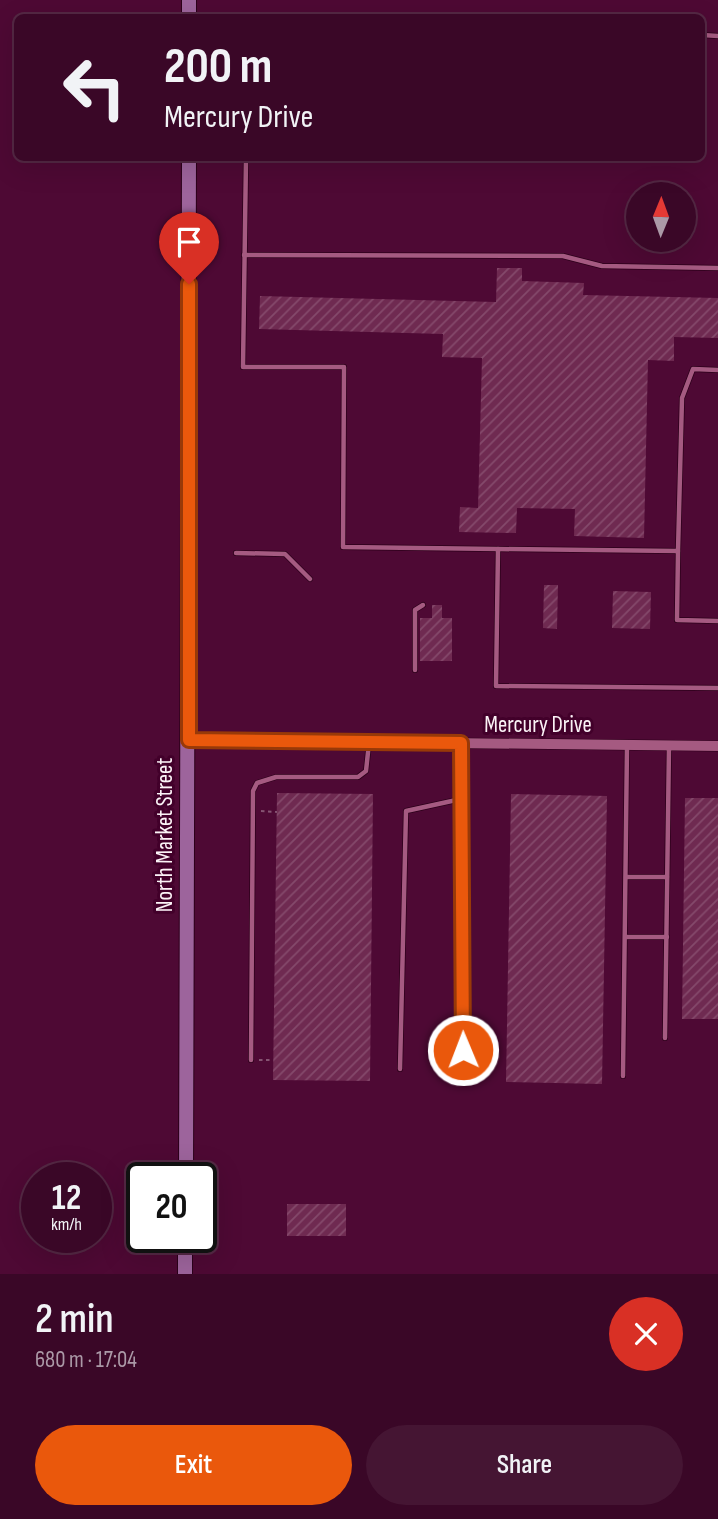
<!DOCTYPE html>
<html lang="en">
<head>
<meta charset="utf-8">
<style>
  body { margin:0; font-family:"Sofia Sans Condensed",sans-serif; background:#451533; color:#f1f3f6; height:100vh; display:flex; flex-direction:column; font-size:26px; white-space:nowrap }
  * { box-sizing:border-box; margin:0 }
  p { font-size:23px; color:#ab99a7 }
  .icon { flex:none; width:38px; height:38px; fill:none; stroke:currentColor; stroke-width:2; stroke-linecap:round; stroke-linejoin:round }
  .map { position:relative; height:1274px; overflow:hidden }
  .details { display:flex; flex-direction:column; background:#3a0727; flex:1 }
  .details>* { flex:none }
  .guide { position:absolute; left:14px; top:14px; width:691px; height:147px; border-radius:10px; box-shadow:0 7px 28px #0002,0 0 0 2px #542844; background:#3a0727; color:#f1f3f6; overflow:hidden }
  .needle { width:46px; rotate:1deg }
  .buttons { position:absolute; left:626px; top:182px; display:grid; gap:14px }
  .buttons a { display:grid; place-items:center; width:70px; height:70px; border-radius:50%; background:#3a0727; box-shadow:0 7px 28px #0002,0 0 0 2px #542844; font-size:35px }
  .speed { position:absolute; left:21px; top:1162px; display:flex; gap:14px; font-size:35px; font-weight:700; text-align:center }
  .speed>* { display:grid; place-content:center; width:91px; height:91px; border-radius:50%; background:#3a0727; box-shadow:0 7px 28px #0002,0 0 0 2px #542844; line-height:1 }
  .speed small { font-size:18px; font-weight:400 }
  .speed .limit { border:4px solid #111; border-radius:10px; background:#fff; color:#111 }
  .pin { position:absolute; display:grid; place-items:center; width:60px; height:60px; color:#fff; margin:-72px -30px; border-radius:50% 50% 50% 0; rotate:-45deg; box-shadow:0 0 7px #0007 }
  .pin .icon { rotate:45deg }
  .me { position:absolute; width:77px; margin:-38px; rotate:359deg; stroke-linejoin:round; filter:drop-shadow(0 0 5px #0008) }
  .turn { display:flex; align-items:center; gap:24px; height:147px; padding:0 35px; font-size:32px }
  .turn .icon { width:91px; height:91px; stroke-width:2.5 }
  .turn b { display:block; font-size:49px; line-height:60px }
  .round { display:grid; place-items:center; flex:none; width:74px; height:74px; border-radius:37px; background:#451533 }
  .overview { display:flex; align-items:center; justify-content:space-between; height:119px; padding:0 35px }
  h1 { font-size:42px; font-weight:600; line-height:52px }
  .cta { display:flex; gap:14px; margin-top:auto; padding:14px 35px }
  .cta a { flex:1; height:80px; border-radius:42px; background:#ea580c; color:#fff; font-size:28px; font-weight:600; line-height:80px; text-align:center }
  .cta a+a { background:#451533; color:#f1f3f6 }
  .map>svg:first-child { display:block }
  .building { fill:url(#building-hatch) }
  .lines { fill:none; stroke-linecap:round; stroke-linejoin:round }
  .lane-casing { stroke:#2c001a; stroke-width:6 }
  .street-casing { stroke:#2c001a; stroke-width:11 }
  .secondary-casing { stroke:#2c001a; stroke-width:16 }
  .path { stroke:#855472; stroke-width:2; stroke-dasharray:3.5 3.5; stroke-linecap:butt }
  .lane { stroke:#a55a81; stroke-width:4.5 }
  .street { stroke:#a55a81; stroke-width:10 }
  .secondary { stroke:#9d649c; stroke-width:14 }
  .route-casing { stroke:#983908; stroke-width:18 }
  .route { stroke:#ea580c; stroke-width:12 }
  .labels { text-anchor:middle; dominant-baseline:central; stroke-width:6; stroke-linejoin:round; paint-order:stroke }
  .street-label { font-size:23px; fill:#fbf2f6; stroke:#42002a }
</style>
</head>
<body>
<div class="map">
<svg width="718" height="1274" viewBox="0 0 718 1274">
  <defs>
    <pattern id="building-hatch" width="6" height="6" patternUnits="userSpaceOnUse" patternTransform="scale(1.75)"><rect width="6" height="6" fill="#6f2a51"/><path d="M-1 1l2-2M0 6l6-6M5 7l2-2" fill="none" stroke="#84496b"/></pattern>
  </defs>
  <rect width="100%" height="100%" fill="#4e0934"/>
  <g class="building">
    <path d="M497,268H522V281L584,283L583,295L718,298V338L674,337V361L648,360L644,538L574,536L575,509L517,508L516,533L459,532L460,507L478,508L482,358L442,357L443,334L259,329L260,296L496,302Z"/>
    <path d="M544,585H558L557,629L543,628Z"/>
    <path d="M613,591L651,592L650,629L612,628Z"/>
    <path d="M432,605H442V618H452V661H420V618H432Z"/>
    <path d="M277,793L373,794L370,1081L273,1080Z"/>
    <path d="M511,794L607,796L602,1084L506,1082Z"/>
    <path d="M685,798H718V1019H682Z"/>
    <rect x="287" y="1204" width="59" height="32"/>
  </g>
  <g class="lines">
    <g class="lane-casing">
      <g id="lane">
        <path d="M702,35L718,36"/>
        <path d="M246,158L243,367H344L343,547L498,549L496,686L718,688"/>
        <path d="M244,255L563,256L602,266L718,268"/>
        <path d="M498,549L678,551L682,398L693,369L718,370"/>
        <path d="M678,551L677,620L718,621"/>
        <path d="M236,553L285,554L310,579"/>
        <path d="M415,670V610L423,605"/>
        <path d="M461,744L463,1078"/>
        <path d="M626,877H667"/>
        <path d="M626,937H667"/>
        <path d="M665,1038L669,746"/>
        <path d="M251,1060L253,791L257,783L276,777H358L366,771L369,743"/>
        <path d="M400,1069L406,811L461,799"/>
        <path d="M623,1076L627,745"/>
      </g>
    </g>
    <g class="street-casing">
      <path id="street" d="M189,740L718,746"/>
    </g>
    <g class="secondary-casing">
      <g id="secondary">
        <path d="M189,18V0"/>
        <path d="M186,1178L189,158"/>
        <path d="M185,1274V1237"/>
      </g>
    </g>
    <g class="path">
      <path d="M261,811L277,812"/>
      <path d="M259,1060H273"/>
    </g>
    <use href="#lane" class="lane"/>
    <use href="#street" class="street"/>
    <use href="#secondary" class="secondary"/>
  </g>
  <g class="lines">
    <g class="route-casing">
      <path id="route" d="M189,284V740L461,743L463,1050"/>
    </g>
    <use href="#route" class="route"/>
  </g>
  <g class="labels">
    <g class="street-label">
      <text x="538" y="725">Mercury Drive</text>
      <text transform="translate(165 835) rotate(-90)">North Market Street</text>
    </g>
  </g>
</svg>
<div class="buttons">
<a><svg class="needle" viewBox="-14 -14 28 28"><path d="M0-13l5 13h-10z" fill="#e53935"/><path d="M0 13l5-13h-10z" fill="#ab99a7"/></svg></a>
</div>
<div class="speed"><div>12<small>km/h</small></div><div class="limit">20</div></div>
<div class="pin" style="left:189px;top:284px;background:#d93025"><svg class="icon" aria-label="arrive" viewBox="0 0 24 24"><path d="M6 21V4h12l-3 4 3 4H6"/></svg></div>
<svg class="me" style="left:463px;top:1050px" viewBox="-20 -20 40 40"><circle r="17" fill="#ea580c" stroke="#fff" stroke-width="3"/><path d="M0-11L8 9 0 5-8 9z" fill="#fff"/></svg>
<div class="guide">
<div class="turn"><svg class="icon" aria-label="left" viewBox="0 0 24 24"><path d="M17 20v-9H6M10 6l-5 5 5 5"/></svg><div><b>200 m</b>Mercury Drive</div></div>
</div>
</div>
<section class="details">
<div class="overview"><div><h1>2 min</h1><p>680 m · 17:04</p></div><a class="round" style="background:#d93025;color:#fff"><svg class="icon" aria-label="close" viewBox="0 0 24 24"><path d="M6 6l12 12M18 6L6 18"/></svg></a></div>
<div class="cta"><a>Exit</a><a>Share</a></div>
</section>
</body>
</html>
